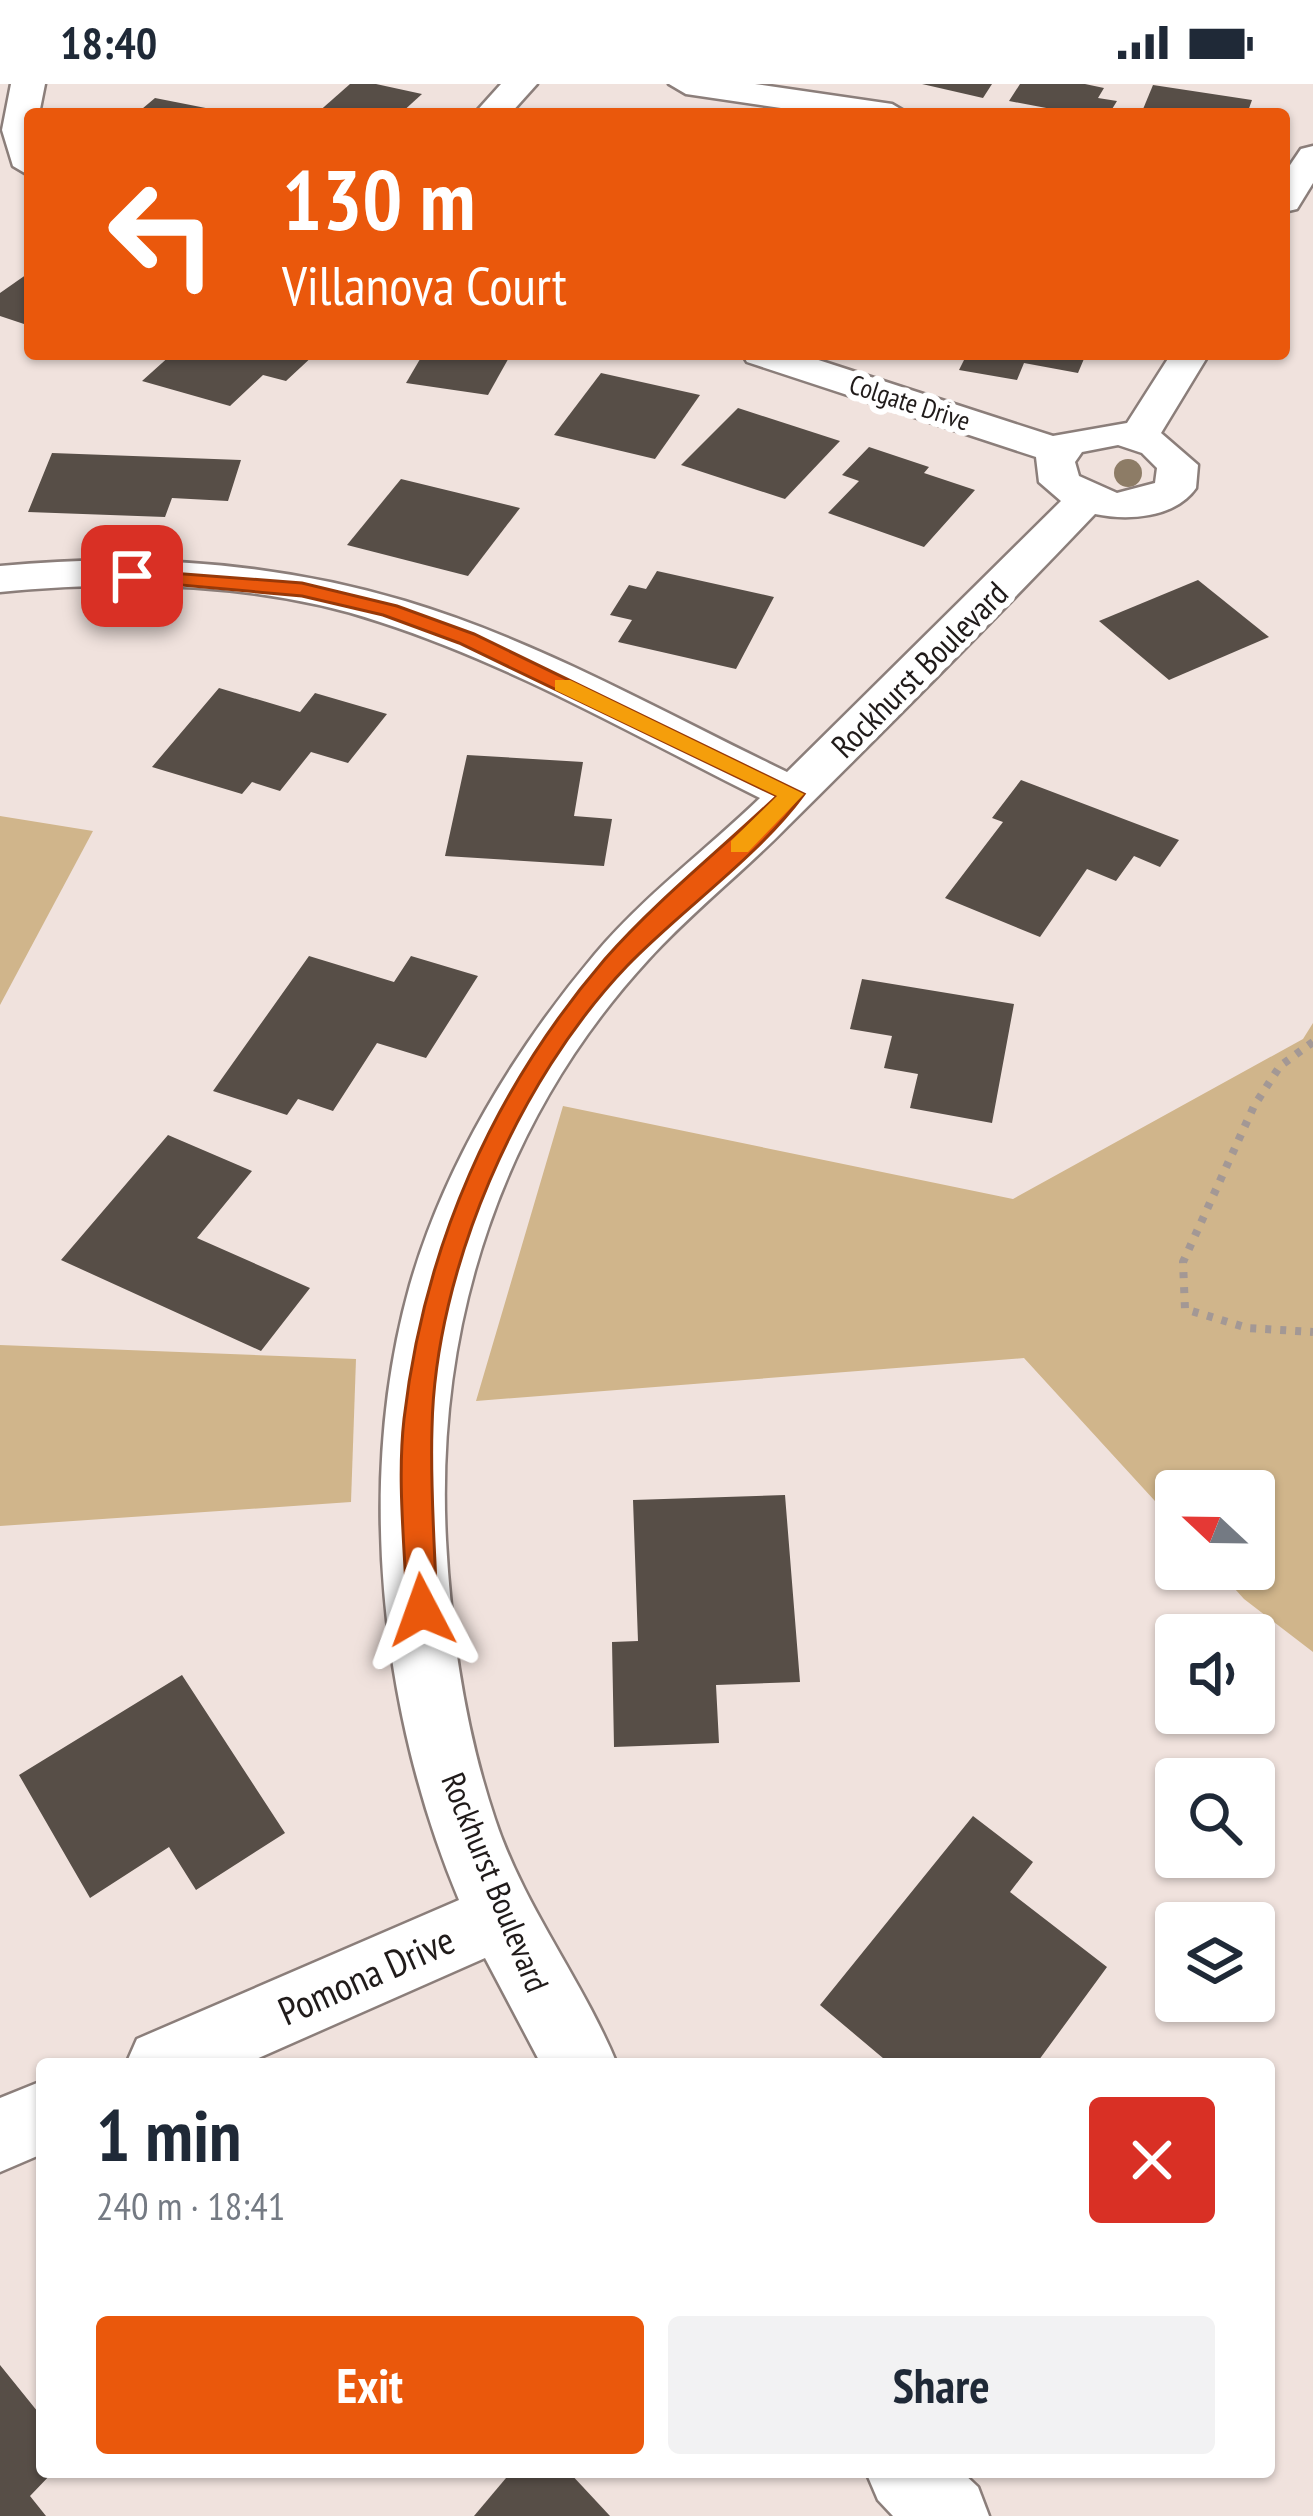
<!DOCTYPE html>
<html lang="en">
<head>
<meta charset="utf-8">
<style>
  body { margin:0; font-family:"PT Sans Narrow",sans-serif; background:#f2f2f3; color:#1f2937; height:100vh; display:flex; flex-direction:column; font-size:45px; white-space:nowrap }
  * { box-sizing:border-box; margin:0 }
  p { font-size:39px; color:#747a83 }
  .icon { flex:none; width:66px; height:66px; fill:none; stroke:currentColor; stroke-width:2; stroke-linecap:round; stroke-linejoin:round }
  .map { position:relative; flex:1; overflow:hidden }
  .panel { position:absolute; left:36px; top:1974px; width:1239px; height:420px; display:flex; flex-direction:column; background:#fff; border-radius:12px; box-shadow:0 3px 9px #0004 }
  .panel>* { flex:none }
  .hud { position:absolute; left:24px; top:24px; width:1266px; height:252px; border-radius:12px; box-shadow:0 3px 9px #0004; background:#ea580c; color:#fff; overflow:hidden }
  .needle { width:78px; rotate:292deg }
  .tools { position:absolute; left:1155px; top:1386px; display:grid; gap:24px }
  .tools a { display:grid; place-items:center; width:120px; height:120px; border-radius:12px; background:#fff; box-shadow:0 3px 9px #0004; font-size:60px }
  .pin { position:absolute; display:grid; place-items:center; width:102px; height:102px; color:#fff; margin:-51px; border-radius:24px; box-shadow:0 6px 18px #0006 }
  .me { position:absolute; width:132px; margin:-66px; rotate:356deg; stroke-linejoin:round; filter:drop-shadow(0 0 9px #0008) }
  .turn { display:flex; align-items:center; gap:42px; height:252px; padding:0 60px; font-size:54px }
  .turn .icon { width:156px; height:156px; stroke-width:2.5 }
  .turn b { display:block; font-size:84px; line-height:102px }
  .round { display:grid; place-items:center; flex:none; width:126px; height:126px; border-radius:12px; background:#f2f2f3 }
  .head { display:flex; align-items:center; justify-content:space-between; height:204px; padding:0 60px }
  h1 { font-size:72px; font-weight:800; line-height:90px }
  .cta { display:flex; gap:24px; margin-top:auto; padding:24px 60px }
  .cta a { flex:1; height:138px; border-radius:12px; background:#ea580c; color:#fff; font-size:48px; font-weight:800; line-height:138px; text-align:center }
  .cta a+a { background:#f2f2f3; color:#1f2937 }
  .status { display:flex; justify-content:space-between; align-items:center; height:84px; padding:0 60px; background:#fff; direction:ltr }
  .status svg { height:33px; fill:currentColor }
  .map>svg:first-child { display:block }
  .green { fill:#d0b58b }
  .building { fill:#574e47 }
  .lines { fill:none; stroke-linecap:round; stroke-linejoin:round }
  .street-casing { stroke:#8b7e7a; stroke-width:5 }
  .path { stroke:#a39895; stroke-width:8; stroke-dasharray:6 9; stroke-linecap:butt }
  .street { fill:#fff; fill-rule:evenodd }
  .tree { fill:#8d7c66 }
  .route { fill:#ea580c; stroke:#983908; stroke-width:3 }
  .slow { fill:#f59e0b }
  .labels { text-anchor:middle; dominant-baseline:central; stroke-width:12; stroke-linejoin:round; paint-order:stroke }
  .far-street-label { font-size:27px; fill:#201b1a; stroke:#fff }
  .street-label { font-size:33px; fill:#201b1a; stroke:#fff }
  .near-street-label { font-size:39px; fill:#201b1a; stroke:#fff }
</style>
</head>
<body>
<div class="status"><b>18:40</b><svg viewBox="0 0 49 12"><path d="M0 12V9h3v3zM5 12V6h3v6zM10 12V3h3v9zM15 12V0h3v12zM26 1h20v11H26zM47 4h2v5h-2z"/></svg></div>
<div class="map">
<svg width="1313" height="2432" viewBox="0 0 1313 2432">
  <rect width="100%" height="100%" fill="#f0e2dd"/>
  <g class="green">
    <path d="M0,732L93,747L0,921Z"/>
    <path d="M1313,939V1568L1244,1515L1217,1485H1254V1407H1176V1440L1024,1274L476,1317L563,1022L1013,1115L1303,955Z"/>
    <path d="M0,1261L356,1275L351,1418L0,1442Z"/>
  </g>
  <g class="building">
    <path d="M350,0H376L422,10L400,30H316Z"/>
    <path d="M922,0H992L983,14Z"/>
    <path d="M1020,0H1085L1104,4L1098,14L1117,17L1109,30H1078L1009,17Z"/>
    <path d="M1153,1L1252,16L1247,30H1141Z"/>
    <path d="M155,14L226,28L225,30H136Z"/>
    <path d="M30,188V242L0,232V209Z"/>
    <path d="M172,270H315L286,297L263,291L230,322L142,297Z"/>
    <path d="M423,270H511L488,311L406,299Z"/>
    <path d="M967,270H1086L1078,289L1024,279L1017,296L959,286Z"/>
    <path d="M601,289L700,311L655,375L554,351Z"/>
    <path d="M738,324L840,357L785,415L681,381Z"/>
    <path d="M869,363L929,383L924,389L975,406L924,463L828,429L859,397L842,391Z"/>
    <path d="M52,369L241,376L228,417L172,414L165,433L28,428Z"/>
    <path d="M401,395L520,424L468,492L347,461Z"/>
    <path d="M657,487L774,513L736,585L618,558L632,536L610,531L629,501L646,505Z"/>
    <path d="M1198,496L1269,553L1169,596L1099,537Z"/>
    <path d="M219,604L300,628L315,609L387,630L348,679L311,668L280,707L252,698L242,710L152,683Z"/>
    <path d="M467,671L583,678L574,732L612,735L604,782L445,772Z"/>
    <path d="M1021,696L1179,756L1160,783L1134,772L1116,797L1087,785L1040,853L945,814L1003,738L992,734Z"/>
    <path d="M309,872L394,898L411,872L478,892L426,974L377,959L333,1027L298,1015L287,1031L213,1007Z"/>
    <path d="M862,895L1014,920L992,1039L910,1024L918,990L884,984L892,952L850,945Z"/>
    <path d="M168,1051L252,1087L197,1154L310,1204L261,1267L61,1176Z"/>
    <path d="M785,1411L800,1598L716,1601L719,1659L614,1663L612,1558L638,1557L633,1416Z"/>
    <path d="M182,1591L285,1749L196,1806L169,1763L90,1814L19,1691Z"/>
    <path d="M973,1732L1033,1778L1010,1808L1107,1883L1036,1980H890L820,1921Z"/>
    <path d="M0,2281L42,2333V2388H53L30,2412L46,2432H0Z"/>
    <path d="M511,2388H569L610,2432H474Z"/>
  </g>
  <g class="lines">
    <g class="street-casing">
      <g id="street">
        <path d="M11,0H45L39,30H30V92L13,82L2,46Z"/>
        <path d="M501,0H537L510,30H474Z"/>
        <path d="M669,0H755L892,20L909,30H822L686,10Z"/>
        <path d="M1313,62V99L1297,125L1284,128V90L1301,65Z"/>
        <path d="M742,270H800L1053,352L1127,339L1171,270H1209L1161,349L1198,381L1196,404C1175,434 1128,437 1095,430C994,536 891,640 787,743C742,789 691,829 648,876C501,1036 435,1241 446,1456C451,1550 465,1646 495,1735C524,1823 582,1895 617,1980H541L485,1874L245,1980H126L137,1955L459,1816C381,1630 355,1397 410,1201C445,1080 515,965 595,870C644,812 706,766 760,714C635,652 513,581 380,538C260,498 124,496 0,508V482C136,469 274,478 405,517C539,557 662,628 787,688L1061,417L1039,398L1036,373L747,278ZM1118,361L1142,369L1157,384L1155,399L1117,409L1079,392L1075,378L1082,368Z"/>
        <path d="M42,1997V2070L0,2088V2014Z"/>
        <path d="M866,2388H962L978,2403L989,2432H893L878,2416Z"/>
      </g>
    </g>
    <path class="path" d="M1313,958L1280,982L1254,1022L1183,1178L1185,1225L1248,1244L1313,1248"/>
    <use href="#street" class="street"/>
  </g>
  <circle class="tree" cx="1128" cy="389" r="14"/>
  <path class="route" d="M132,486L302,499L397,522L474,550L804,710C758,773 681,826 627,882C518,996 435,1186 432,1344C430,1405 435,1466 437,1526L422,1540L407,1526C405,1464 397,1397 404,1335C424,1163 492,1007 605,875C656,817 720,766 777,712L459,559L383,531L302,512L125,496V488Z"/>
  <path class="slow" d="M555,596H570L804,710L748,768H731V757L777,712L555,606Z"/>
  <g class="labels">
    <g class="far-street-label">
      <text transform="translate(910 318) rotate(18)">Colgate Drive</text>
    </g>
    <g class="street-label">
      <text transform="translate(919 585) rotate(-45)">Rockhurst Boulevard</text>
      <text transform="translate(496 1798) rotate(68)">Rockhurst Boulevard</text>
    </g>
    <g class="near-street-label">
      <text transform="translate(366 1891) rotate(-24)">Pomona Drive</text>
    </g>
  </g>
</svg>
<div class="tools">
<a><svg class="needle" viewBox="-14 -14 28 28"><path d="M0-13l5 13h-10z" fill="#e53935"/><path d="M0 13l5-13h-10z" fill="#747a83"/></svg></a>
<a><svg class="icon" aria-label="sound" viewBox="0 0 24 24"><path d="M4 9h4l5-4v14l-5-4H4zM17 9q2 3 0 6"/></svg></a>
<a><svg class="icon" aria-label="search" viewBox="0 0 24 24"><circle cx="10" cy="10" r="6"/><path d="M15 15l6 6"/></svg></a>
<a><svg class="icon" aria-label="layers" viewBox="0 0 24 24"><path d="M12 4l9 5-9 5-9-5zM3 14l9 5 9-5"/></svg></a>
</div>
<div class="pin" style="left:132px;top:492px;background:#d93025"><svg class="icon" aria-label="arrive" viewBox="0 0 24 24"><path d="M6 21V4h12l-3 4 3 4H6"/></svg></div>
<svg class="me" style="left:422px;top:1526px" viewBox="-20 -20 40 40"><path d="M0-17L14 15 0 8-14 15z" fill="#ea580c" stroke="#fff" stroke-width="4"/></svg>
<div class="hud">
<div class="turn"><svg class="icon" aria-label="left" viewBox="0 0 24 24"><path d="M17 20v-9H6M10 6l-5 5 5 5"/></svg><div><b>130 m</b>Villanova Court</div></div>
</div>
<section class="panel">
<div class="head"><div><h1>1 min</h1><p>240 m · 18:41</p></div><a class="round" style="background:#d93025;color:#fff"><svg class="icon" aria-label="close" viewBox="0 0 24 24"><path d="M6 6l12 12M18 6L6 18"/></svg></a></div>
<div class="cta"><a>Exit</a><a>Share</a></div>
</section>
</div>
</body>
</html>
